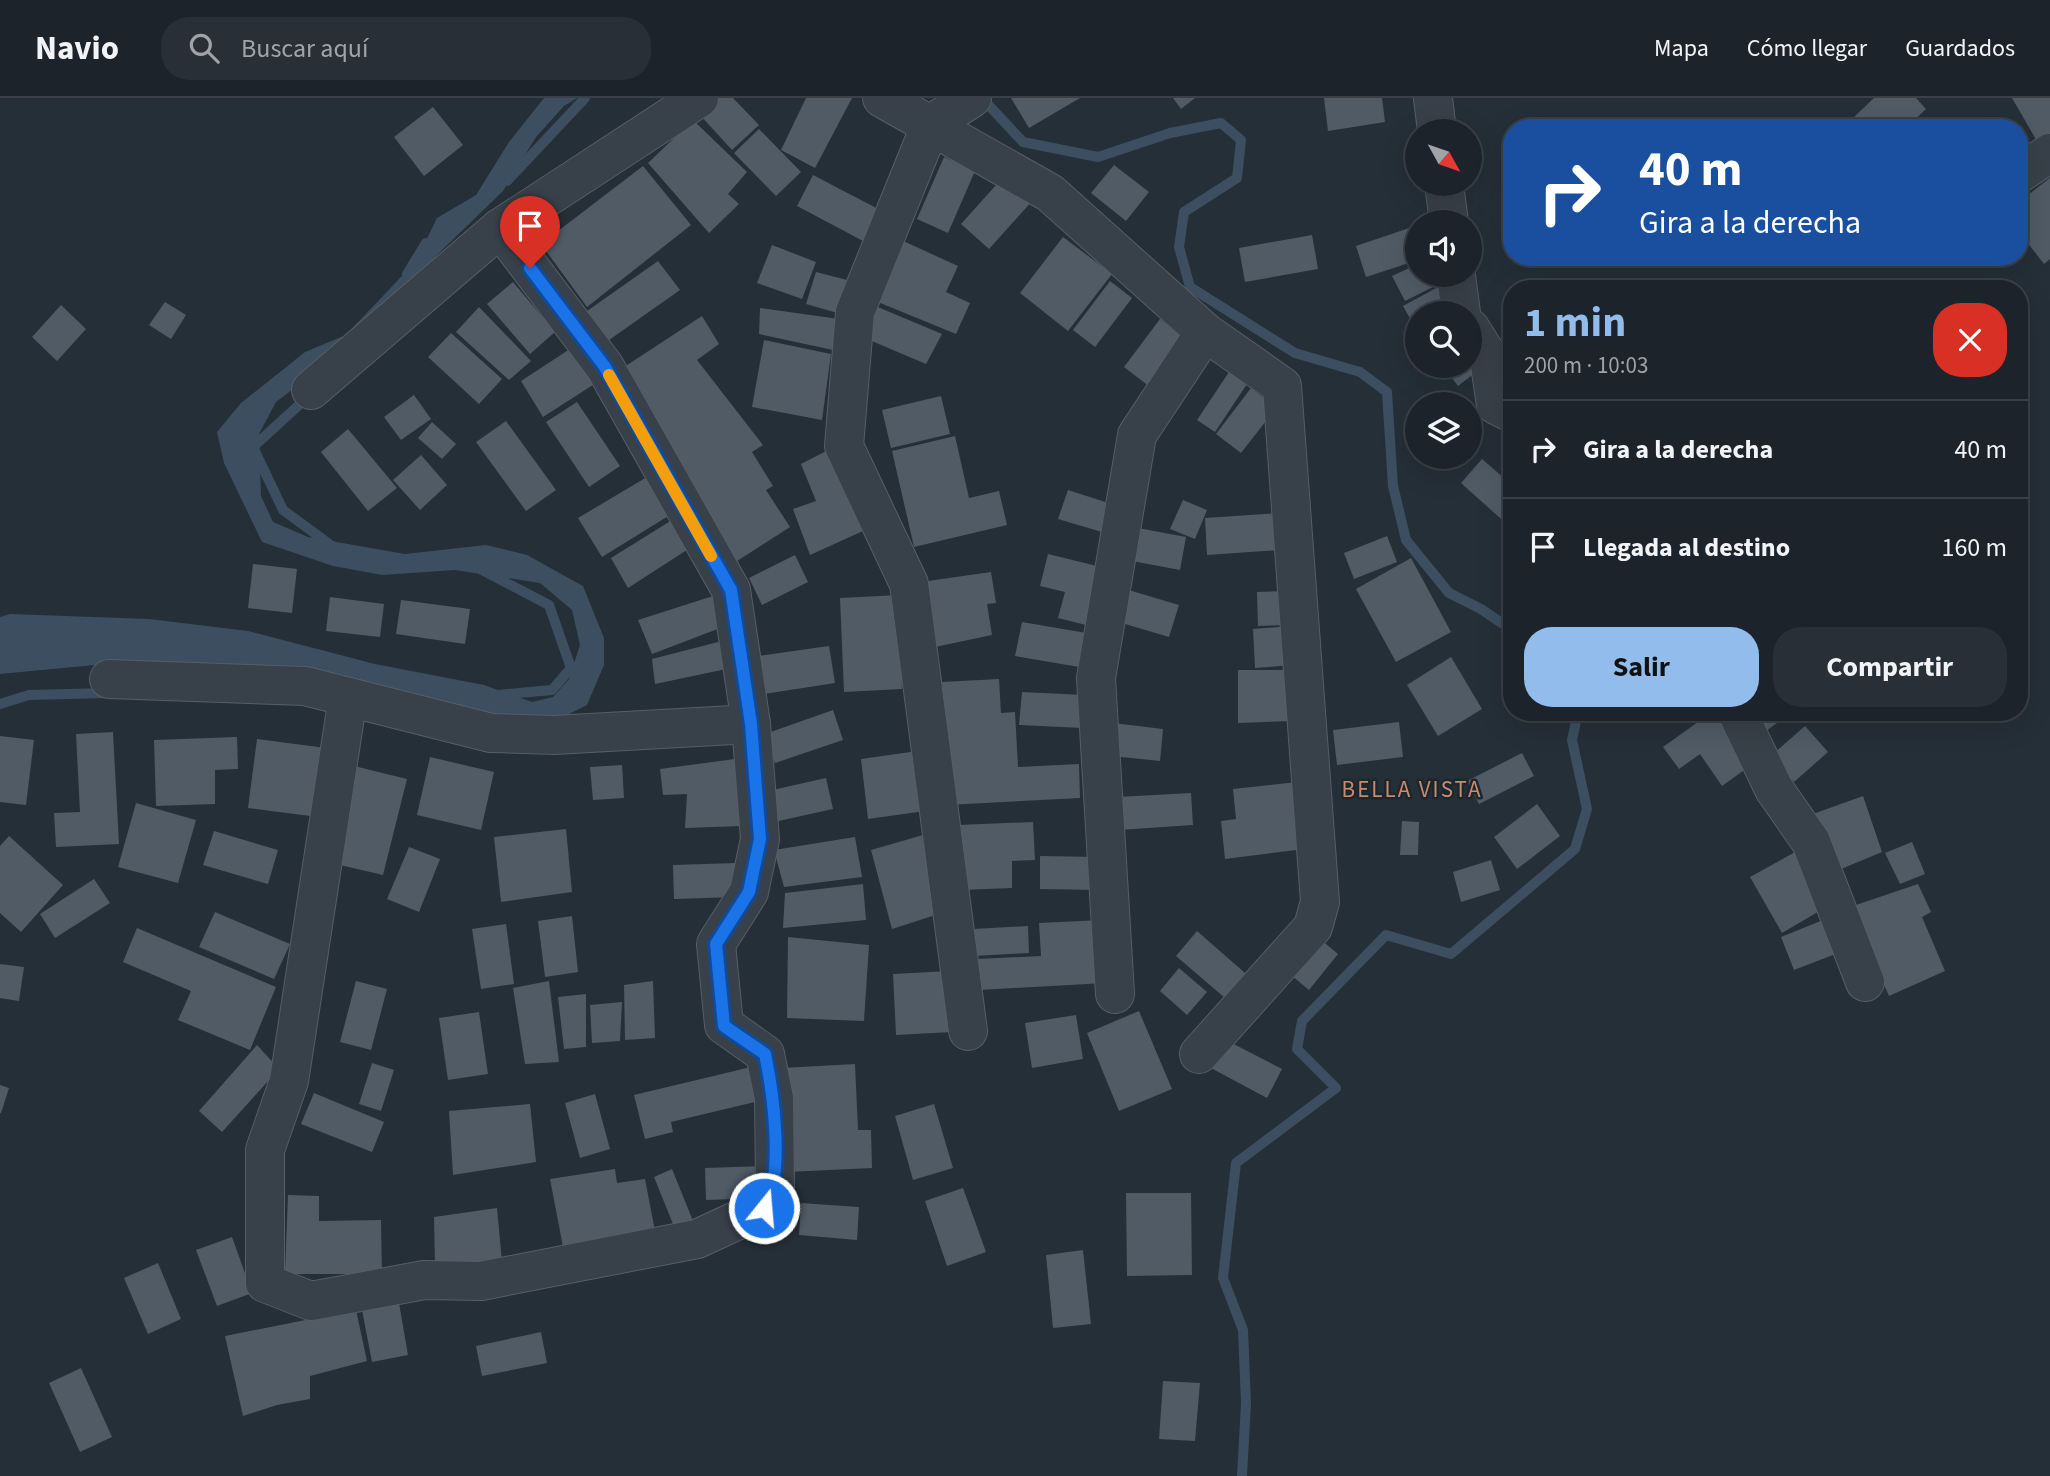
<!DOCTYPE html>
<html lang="es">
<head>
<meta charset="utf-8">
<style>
  body { margin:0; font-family:"Source Sans 3",sans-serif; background:#292f36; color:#f1f3f6; height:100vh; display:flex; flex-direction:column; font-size:26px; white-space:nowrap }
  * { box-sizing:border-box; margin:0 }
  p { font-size:23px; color:#a0a4a8 }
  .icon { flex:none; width:38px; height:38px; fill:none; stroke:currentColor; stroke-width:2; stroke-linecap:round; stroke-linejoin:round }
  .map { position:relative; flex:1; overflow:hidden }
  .details { position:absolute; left:1503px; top:182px; width:525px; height:441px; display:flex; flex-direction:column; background:#1c232a; border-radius:28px; box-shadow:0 7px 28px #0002,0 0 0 2px #3a4047 }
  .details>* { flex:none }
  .guide { position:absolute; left:1503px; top:21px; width:525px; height:147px; border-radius:28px; box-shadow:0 7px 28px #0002,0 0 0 2px #3a4047; background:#1a4fa0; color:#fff; overflow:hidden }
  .needle { width:46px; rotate:130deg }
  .fabs { position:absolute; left:1405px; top:21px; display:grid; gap:14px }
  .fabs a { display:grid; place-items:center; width:77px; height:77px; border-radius:50%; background:#1c232a; box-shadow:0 7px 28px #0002,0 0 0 2px #3a4047; font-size:35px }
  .pin { position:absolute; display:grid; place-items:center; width:60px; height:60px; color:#fff; margin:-72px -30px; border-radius:50% 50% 50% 0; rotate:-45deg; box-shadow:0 0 7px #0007 }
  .pin .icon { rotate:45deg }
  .me { position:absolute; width:77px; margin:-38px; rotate:17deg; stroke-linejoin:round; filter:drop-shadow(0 0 5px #0008) }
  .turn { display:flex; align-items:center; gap:24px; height:147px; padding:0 21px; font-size:32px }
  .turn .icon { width:91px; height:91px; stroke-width:2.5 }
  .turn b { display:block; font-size:49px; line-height:60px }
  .round { display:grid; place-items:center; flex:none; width:74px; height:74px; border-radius:28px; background:#292f36 }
  .summary { display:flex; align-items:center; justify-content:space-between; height:119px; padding:0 21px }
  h1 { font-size:42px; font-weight:700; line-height:52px; color:#91bceb }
  .cta { display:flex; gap:14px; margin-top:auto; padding:14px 21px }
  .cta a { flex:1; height:80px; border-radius:28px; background:#91bceb; color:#111; font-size:28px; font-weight:700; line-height:80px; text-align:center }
  .cta a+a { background:#292f36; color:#f1f3f6 }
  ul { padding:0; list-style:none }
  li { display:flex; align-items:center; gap:21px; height:98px; padding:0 21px; border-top:2px solid #3a4047 }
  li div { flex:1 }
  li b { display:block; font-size:26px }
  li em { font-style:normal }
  header { display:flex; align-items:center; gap:42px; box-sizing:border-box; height:98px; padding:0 35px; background:#1c232a; border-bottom:2px solid #3a4047 }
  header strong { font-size:33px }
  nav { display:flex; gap:38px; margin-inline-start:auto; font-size:24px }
  .search { width:490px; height:63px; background:#292f36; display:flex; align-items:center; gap:18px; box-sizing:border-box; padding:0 24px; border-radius:28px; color:#a0a4a8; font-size:26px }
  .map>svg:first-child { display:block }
  .water { fill:#3c4e5f }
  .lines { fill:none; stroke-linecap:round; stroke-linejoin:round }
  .stream { stroke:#3c4e5f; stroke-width:10 }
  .building { fill:#505b66 }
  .minor-casing { stroke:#565e66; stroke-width:40 }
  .minor { stroke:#384049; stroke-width:38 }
  .route-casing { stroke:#114b97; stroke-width:18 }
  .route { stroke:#1a73e8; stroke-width:12 }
  .slow { stroke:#f59e0b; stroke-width:12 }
  .labels { text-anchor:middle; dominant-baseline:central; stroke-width:5; stroke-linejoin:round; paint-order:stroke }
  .neighbourhood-label { font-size:23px; letter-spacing:2px; fill:#c78b6b; stroke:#1d252d }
</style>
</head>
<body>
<header>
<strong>Navio</strong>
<div class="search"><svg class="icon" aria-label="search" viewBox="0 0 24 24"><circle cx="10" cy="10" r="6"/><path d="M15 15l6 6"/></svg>Buscar aquí</div>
<nav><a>Mapa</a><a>Cómo llegar</a><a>Guardados</a></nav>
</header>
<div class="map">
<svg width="2050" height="1378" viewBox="0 0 2050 1378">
  <rect width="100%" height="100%" fill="#252f38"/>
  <path class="water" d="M544,0H577L564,8L536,39L503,93L437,157L380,225L276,304L259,336L261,398L273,424L308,439L405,456L486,447L527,457L583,488L604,540V567L587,607L547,627L105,566L0,576V519L10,516L149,521L248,533L375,566L484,587L532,604L553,599L569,581L580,547L572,512L540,485L455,472L382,477L333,468L262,444L224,365L217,334L241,305L305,254L346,237L416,163L437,120L476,97L509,44Z"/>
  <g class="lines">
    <g class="stream">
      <path d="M982,0L1023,44L1098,59L1170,35L1221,25L1241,42L1237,80L1184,114L1179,149L1190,189L1295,255L1360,274L1387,294L1393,388L1406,442L1449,495L1481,511L1512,532"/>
      <path d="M507,83L585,0"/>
      <path d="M407,176L426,145"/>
      <path d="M310,297L253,349L283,412L332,448"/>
      <path d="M482,472L549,507L571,570L552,592L498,597"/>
      <path d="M0,606L29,597L108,595"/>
      <path d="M1242,1378L1246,1305L1243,1232L1223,1180L1236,1065L1336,990L1297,951L1302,923L1386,837L1451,856L1575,751L1587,711L1572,642L1578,614"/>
    </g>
  </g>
  <g class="building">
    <path d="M718,0H733L759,27L732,52L700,17Z"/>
    <path d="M806,0H852L815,70L781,52Z"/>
    <path d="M1011,0H1080L1029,30Z"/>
    <path d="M1173,0H1195L1181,11Z"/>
    <path d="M1324,0H1382L1385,24L1328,33Z"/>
    <path d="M1874,0H1916L1926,11L1906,30H1860L1852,21Z"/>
    <path d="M2012,0H2050V38L2038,45Z"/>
    <path d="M433,9L463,47L424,78L394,39Z"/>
    <path d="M693,22L747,74L728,96L739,106L709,135L648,65Z"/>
    <path d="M759,31L801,74L776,98L734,55Z"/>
    <path d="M944,59L975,73L948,135L917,121Z"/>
    <path d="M1114,67L1149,94L1126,123L1091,95Z"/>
    <path d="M643,68L691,127L587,209L541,146Z"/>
    <path d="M1006,76L1034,101L989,151L961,126Z"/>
    <path d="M813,77L882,113L865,144L797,108Z"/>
    <path d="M2050,80V161L2044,166L2020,135V103Z"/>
    <path d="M1418,127V162L1366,179L1356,148Z"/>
    <path d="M1312,137L1318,171L1245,184L1239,150Z"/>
    <path d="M1063,139L1112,176L1068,233L1020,195Z"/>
    <path d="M901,142L958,168L946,194L970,205L956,236L873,202Z"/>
    <path d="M772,147L816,164L802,201L757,185Z"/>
    <path d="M658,163L680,192L602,247L580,218Z"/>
    <path d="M1418,166V177H1437L1441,185L1405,203L1392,178Z"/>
    <path d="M816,174L851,183L841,216L806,206Z"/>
    <path d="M1110,183L1132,200L1095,249L1073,232Z"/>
    <path d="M513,184L555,234L530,256L487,206Z"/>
    <path d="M1438,189L1451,215H1418V235L1403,208Z"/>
    <path d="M165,204L186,217L171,241L149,227Z"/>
    <path d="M61,207L86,231L57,263L32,239Z"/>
    <path d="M873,207L942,236L926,266L860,238Z"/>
    <path d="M479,209L531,263L509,282L456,234Z"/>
    <path d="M760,210L839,221L833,252L759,236Z"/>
    <path d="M702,218L719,246L697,262L763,347L752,354L773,388L766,392L790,429L734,465L716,426L618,273Z"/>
    <path d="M1160,221L1186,242L1150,289L1124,269Z"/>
    <path d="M451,235L502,281L479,306L428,259Z"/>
    <path d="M764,242L831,256L822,322L752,309Z"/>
    <path d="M1470,247L1485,267L1458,288L1443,268H1470Z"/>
    <path d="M573,249L596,285L543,319L521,283Z"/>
    <path d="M1231,271L1249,283L1215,334L1197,322Z"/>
    <path d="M1251,290L1276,310L1241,355L1216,336Z"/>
    <path d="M414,297L431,321L401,342L384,319Z"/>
    <path d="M941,298L950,336L891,350L882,312Z"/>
    <path d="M577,304L620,368L589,389L546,324Z"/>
    <path d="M506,323L556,392L526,413L476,344Z"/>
    <path d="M432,324L456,346L442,361L418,340Z"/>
    <path d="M348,331L397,390L368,413L321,354Z"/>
    <path d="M955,338L969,400L999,393L1007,427L914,449L892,353Z"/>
    <path d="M832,350L863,433L810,457L793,411L816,403L801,366Z"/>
    <path d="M421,357L447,387L420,412L393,382Z"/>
    <path d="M1482,361L1512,387L1510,429L1461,385Z"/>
    <path d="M647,379L670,417L602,459L578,420Z"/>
    <path d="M1068,392L1121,409L1112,437L1058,421Z"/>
    <path d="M1183,402L1207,412L1195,441L1170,431Z"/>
    <path d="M1279,415L1281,452L1207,457L1205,420Z"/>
    <path d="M672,422L690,450L628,490L611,460Z"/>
    <path d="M1138,430L1186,439L1180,472L1132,463Z"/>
    <path d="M1387,438L1397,464L1354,481L1344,455Z"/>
    <path d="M1048,456L1105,470L1090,528L1058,520L1065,494L1040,488Z"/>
    <path d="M795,457L808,484L762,507L749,480Z"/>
    <path d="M1411,460L1451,534L1396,564L1356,491Z"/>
    <path d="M253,466L297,471L292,515L248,510Z"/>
    <path d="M991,474L996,505L987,506L992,537L935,549L928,483Z"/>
    <path d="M1125,491L1179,507L1169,539L1115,523Z"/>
    <path d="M1287,493L1288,527L1258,528L1257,494Z"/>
    <path d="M899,497L902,591L844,594L840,500Z"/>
    <path d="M713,498L723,529L652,556L638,522Z"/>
    <path d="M330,499L384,506L380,539L326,533Z"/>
    <path d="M401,502L470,511L465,546L396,536Z"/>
    <path d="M1022,524L1092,536L1085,570L1015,558Z"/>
    <path d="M1291,528L1293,567L1255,570L1253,531Z"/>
    <path d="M722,543L731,570L655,586L652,561Z"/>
    <path d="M829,548L835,585L764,596L758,558Z"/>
    <path d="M1451,559L1482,611L1438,638L1407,587Z"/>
    <path d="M1238,572H1292V623L1238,625Z"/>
    <path d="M999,581L1001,615L1015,614L1018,669L1079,666L1080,700L947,707L942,584Z"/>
    <path d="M1022,594L1084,597L1082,630L1019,627Z"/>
    <path d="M833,612L843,642L775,665L765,636Z"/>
    <path d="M1712,614H1718L1754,665L1722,688L1700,656L1679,671L1663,649Z"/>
    <path d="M1744,614H1779L1783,621L1760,637Z"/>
    <path d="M1105,624L1163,631L1160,663L1102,657Z"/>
    <path d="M1399,624L1403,659L1337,667L1333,632Z"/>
    <path d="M1805,628L1828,654L1794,684L1771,658Z"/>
    <path d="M113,634L119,746L56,749L54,715L80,714L76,636Z"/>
    <path d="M0,638L34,642L26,707L0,704Z"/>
    <path d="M237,639L238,671L215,672V706L156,708L154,642Z"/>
    <path d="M257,641L326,650L318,719L248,710Z"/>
    <path d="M918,653L925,713L868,721L861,661Z"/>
    <path d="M1522,655L1534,678L1479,706L1467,683Z"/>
    <path d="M430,659L494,674L481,732L417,717Z"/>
    <path d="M735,661L742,728L685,730L687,696L663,697L660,671Z"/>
    <path d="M350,667L407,681L383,777L327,764Z"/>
    <path d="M622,667L624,700L593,702L590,669Z"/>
    <path d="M826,680L833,711L774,724L768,693Z"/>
    <path d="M1297,684L1304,751L1225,761L1221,723L1236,721L1233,691Z"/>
    <path d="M1191,695L1193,727L1119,732L1117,699Z"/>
    <path d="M1863,698L1882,754L1834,774L1813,716Z"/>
    <path d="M136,705L196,722L178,785L118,769Z"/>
    <path d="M1537,706L1560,738L1517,771L1494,739Z"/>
    <path d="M1402,723L1419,724L1418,757H1400Z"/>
    <path d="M1033,724L1035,762L1012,763V790L960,792L958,727Z"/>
    <path d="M566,731L572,794L501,804L494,739Z"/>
    <path d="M214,733L278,752L268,786L203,767Z"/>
    <path d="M923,737L945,814L892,831L871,752Z"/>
    <path d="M9,738L63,787L21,834L0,815V748Z"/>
    <path d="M855,739L862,779L784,789L774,752Z"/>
    <path d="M1912,744L1925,776L1900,786L1885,755Z"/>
    <path d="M409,749L440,761L419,814L387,801Z"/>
    <path d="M1797,753L1828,808L1782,835L1750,779Z"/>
    <path d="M1040,758L1099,759L1098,792L1040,791Z"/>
    <path d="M1491,762L1500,792L1461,804L1453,774Z"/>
    <path d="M736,765L737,799L674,801L673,767Z"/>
    <path d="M94,781L110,805L55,840L40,816Z"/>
    <path d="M863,786L866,822L783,830L785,795Z"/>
    <path d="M1918,786L1931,814L1922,819L1945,873L1889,898L1850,809Z"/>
    <path d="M215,814L290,846L274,881L199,849Z"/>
    <path d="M572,818L578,874L545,879L538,823Z"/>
    <path d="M1833,818L1846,852L1794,872L1781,839Z"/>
    <path d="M1102,822L1105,885L979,892L977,861L1041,858L1039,825Z"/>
    <path d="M506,826L514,886L481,891L472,831Z"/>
    <path d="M1028,828L1029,855L974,858L973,831Z"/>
    <path d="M137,830L276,889L250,952L178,922L191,893L123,864Z"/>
    <path d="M1197,833L1253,882L1232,906L1176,858Z"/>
    <path d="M1315,837L1338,856L1309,892L1286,873Z"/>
    <path d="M788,839L869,847L864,923L787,920Z"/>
    <path d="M0,866L24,869L19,903L0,900Z"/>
    <path d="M1179,870L1207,894L1187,917L1160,893Z"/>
    <path d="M949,873L952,934L896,937L893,876Z"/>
    <path d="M356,883L387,891L371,952L340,944Z"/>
    <path d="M549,883L559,964L525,966L513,890Z"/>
    <path d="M653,883L655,940L625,942L624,887Z"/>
    <path d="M586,896V949L564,951L558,899Z"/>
    <path d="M622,904L620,943L592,945L590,907Z"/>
    <path d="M1139,913L1172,991L1119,1013L1087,935Z"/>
    <path d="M479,914L488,976L448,982L439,920Z"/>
    <path d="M1076,917L1083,961L1032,970L1025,925Z"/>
    <path d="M1224,941L1282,971L1267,1000L1209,969Z"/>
    <path d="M257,947L279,971L222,1034L199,1013Z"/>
    <path d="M372,965L394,972L381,1013L359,1006Z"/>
    <path d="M855,966L858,1032H871L872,1070L787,1074L783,970Z"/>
    <path d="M751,969L759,1003L671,1024L673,1034L645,1041L634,997Z"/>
    <path d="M0,987L9,990L1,1015H0Z"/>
    <path d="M314,995L384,1024L372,1054L301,1026Z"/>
    <path d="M595,996L610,1051L580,1060L565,1005Z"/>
    <path d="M530,1006L536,1064L453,1077L449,1013Z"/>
    <path d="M934,1006L953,1070L913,1082L895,1018Z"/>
    <path d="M765,1068L767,1100L706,1102L705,1070Z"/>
    <path d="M615,1071L617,1085L645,1081L655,1133L564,1154L550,1081Z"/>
    <path d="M672,1071L693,1123L675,1131L654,1079Z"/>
    <path d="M963,1090L986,1154L947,1168L925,1103Z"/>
    <path d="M1126,1095H1191L1192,1177L1127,1178Z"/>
    <path d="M288,1097L319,1098V1123L381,1122L382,1176H285Z"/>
    <path d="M801,1105L859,1109L857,1142L799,1137Z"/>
    <path d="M497,1110L502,1164L435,1168L434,1119Z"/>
    <path d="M232,1139L252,1195L217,1208L196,1152Z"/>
    <path d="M1083,1152L1091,1226L1053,1230L1046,1157Z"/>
    <path d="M158,1165L181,1221L148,1236L124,1180Z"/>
    <path d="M399,1205L408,1257L372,1264L362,1212Z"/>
    <path d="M356,1212L367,1263L310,1278V1301L277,1307L243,1318L225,1238Z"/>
    <path d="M541,1234L547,1265L482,1278L476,1248Z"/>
    <path d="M81,1270L112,1339L80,1354L49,1285Z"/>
    <path d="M1163,1283L1200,1285L1195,1343L1159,1341Z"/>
  </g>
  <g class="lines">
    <g class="minor-casing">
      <g id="minor">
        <path d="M882,0L1050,95L1205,234L1282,288L1320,804L1313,829L1199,956"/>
        <path d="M1433,0L1437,33"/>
        <path d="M2020,75L2050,55"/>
        <path d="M1444,86L1449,124"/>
        <path d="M1456,177L1461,215"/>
        <path d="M1470,230L1489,260L1496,307L1512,315"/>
        <path d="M311,292L500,130L699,0"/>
        <path d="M109,581L305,588L491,635L554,637L751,626"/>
        <path d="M348,599L289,983L265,1052V1185L311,1203L424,1182L481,1183L697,1141L764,1110L775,1089L774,1000L765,956L724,927L716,846L749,794L760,741L751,626L731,492L605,269L500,130"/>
        <path d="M1737,614L1774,691L1811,744L1865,884"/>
        <path d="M1115,896L1096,580L1137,337L1205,234"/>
        <path d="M968,933L909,486L844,348L855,214L931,26L972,0"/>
      </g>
    </g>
    <use href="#minor" class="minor"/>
  </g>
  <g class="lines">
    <g class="route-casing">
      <path id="route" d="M530,170L605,269L731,492L751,626L760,741L749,794L716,846L724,928L765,956C773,994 785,1078 764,1110"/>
    </g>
    <use href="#route" class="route"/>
    <path class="slow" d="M609,277L711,458"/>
  </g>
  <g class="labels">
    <g class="neighbourhood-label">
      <text x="1412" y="691">BELLA VISTA</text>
    </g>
  </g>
</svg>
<div class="fabs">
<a><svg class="needle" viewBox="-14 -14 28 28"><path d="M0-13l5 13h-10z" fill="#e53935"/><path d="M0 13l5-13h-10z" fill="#a0a4a8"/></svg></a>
<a><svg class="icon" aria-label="sound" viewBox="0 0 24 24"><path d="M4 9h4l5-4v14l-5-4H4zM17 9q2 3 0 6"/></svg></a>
<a><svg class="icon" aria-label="search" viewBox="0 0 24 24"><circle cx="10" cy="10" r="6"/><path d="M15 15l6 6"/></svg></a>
<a><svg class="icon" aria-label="layers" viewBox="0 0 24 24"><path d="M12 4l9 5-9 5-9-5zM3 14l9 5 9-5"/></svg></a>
</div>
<div class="pin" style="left:530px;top:170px;background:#d93025"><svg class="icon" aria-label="arrive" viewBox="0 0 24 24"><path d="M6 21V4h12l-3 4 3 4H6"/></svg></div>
<svg class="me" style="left:764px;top:1110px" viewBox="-20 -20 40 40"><circle r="17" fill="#1a73e8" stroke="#fff" stroke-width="3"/><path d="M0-11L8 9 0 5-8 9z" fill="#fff"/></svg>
<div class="guide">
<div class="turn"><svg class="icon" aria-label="right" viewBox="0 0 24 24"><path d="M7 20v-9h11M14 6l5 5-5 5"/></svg><div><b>40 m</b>Gira a la derecha</div></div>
</div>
<section class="details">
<div class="summary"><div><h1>1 min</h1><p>200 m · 10:03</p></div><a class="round" style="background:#d93025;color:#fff"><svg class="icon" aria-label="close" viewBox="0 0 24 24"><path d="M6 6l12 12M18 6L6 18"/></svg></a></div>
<ul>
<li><svg class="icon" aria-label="right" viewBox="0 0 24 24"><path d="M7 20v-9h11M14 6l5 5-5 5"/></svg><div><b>Gira a la derecha</b></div><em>40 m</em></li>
<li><svg class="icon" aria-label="arrive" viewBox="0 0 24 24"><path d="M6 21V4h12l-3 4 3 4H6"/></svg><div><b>Llegada al destino</b></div><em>160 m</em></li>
</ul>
<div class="cta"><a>Salir</a><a>Compartir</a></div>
</section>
</div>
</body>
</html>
